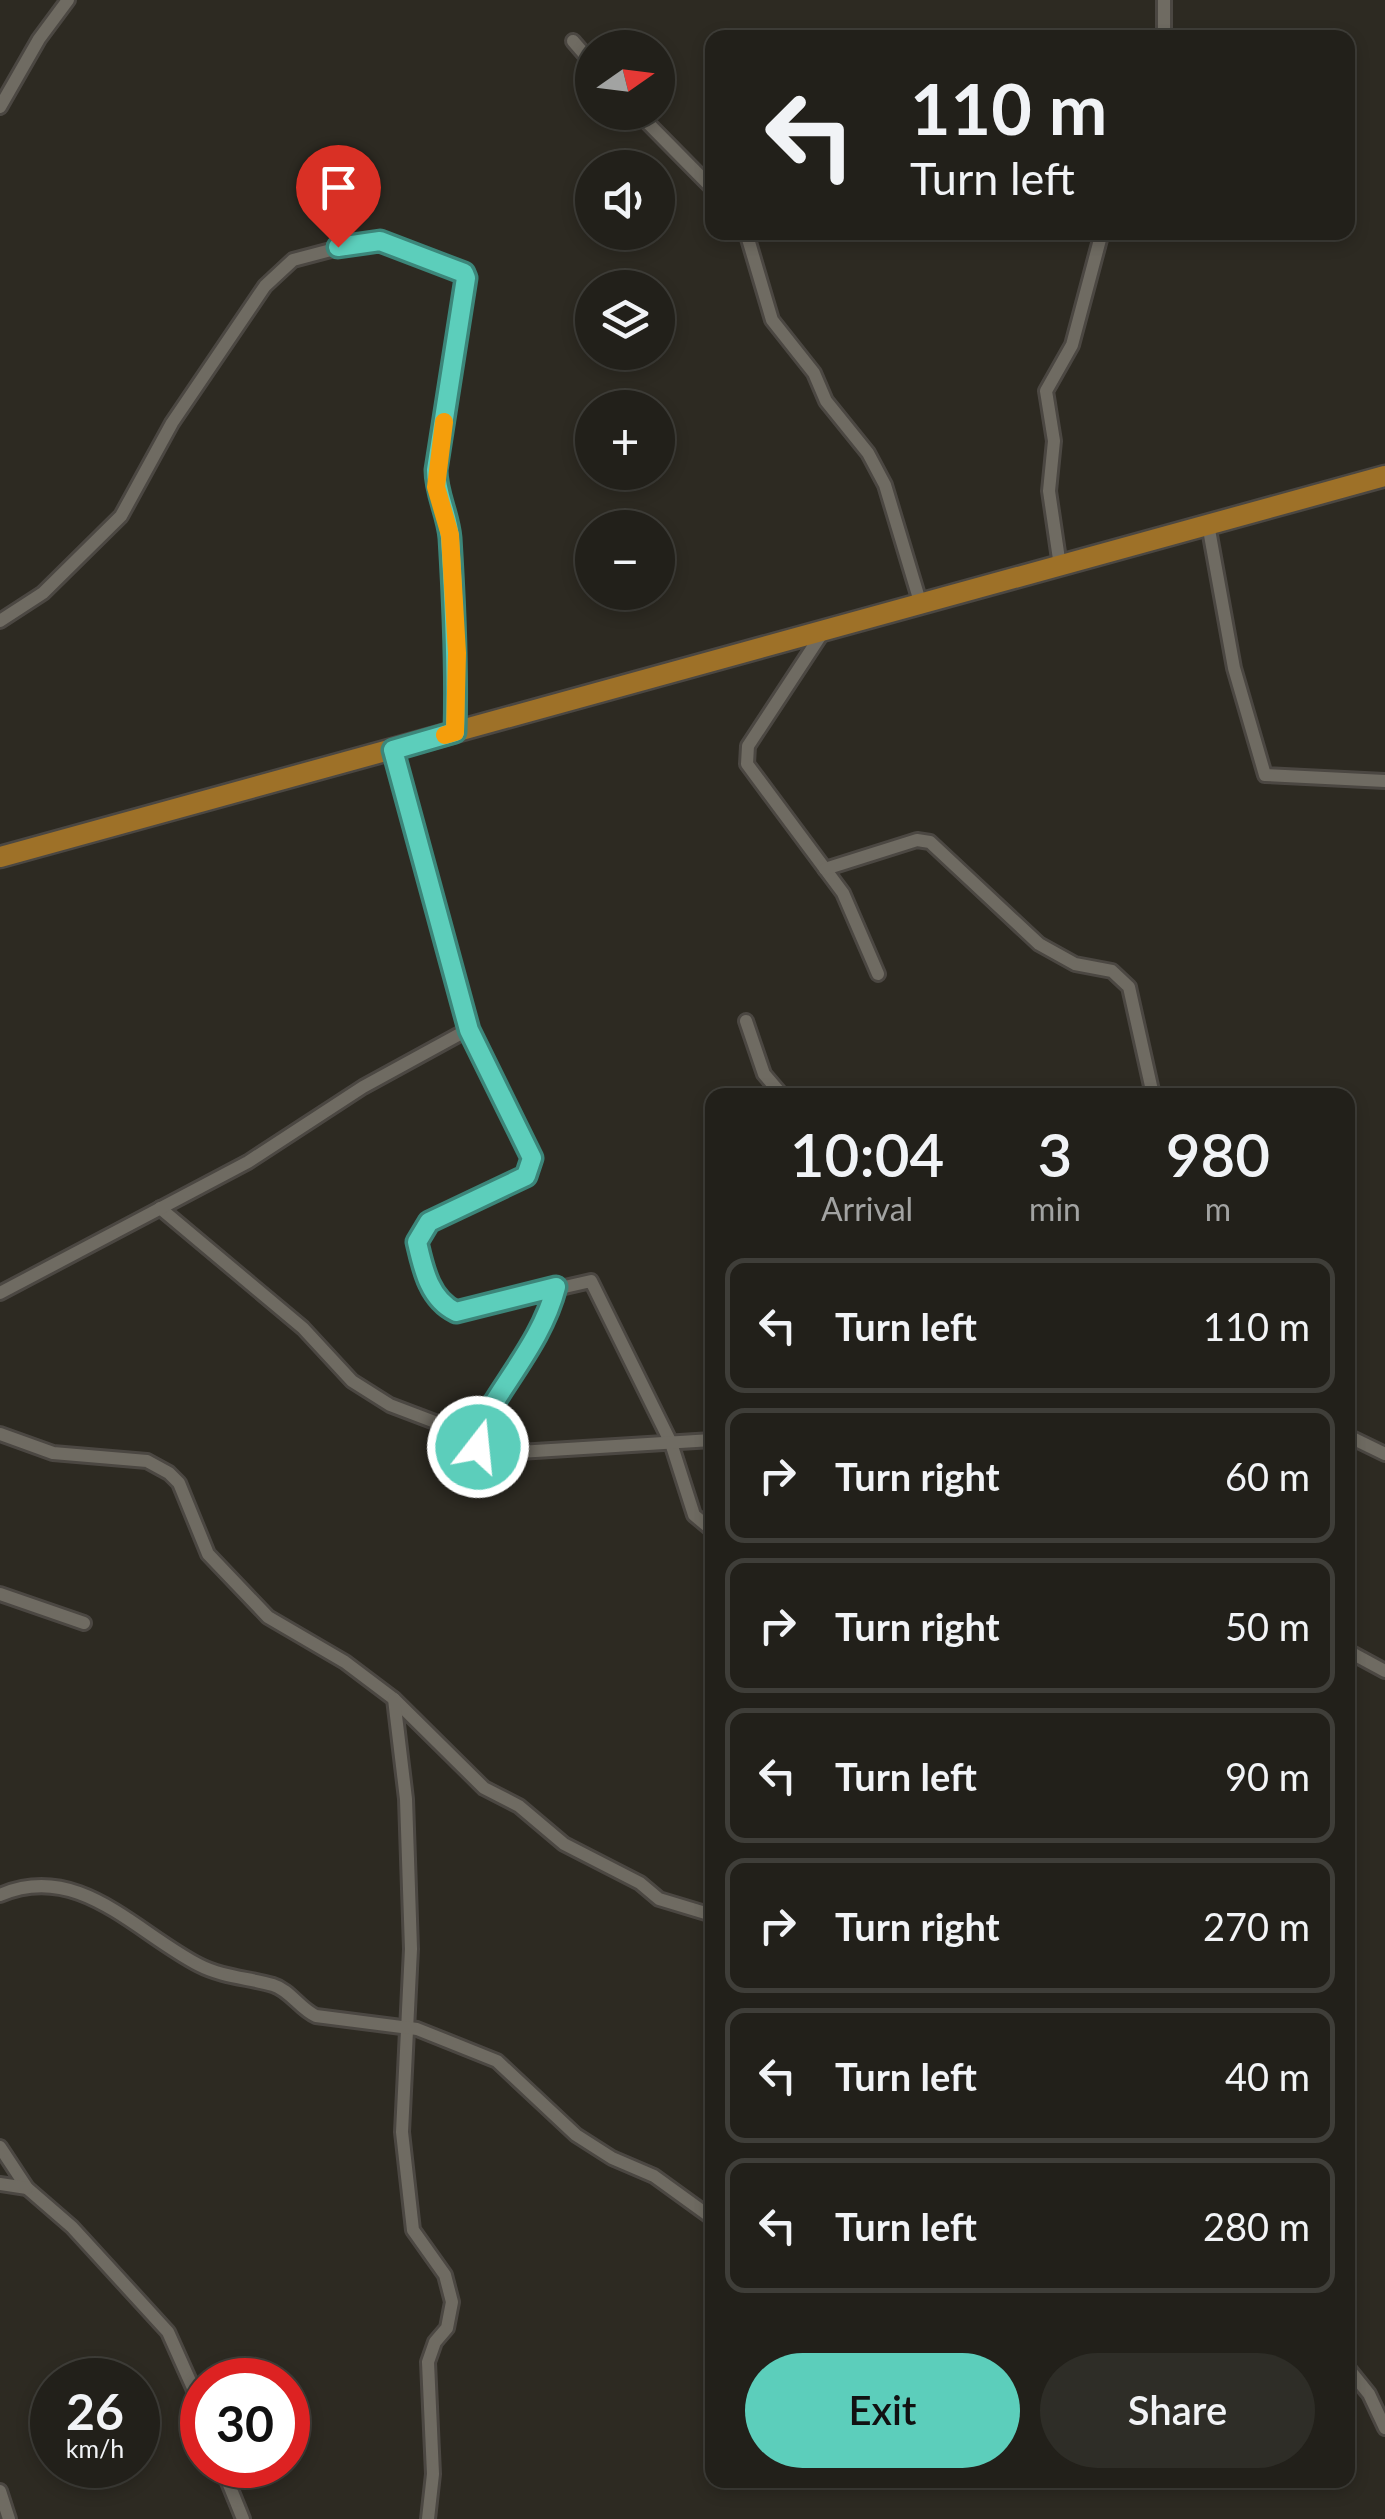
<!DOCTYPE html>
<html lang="en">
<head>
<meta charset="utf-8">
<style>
  body { margin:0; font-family:Lato,sans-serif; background:#2e2d27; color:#f1f3f6; height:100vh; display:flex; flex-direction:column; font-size:38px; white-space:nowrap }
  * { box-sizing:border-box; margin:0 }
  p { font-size:32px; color:#a2a3a2 }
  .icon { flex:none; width:55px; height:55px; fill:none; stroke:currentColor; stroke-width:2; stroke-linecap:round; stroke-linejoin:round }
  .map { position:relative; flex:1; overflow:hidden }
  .sheet { position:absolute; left:705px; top:1088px; width:650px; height:1400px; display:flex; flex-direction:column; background:#22201a; border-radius:20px; box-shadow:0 5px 15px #0003,0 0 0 2px #3f3e39 }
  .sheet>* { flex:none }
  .hud { position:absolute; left:705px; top:30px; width:650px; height:210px; border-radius:20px; box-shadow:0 5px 15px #0003,0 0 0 2px #3f3e39; background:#22201a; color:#f1f3f6; overflow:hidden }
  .needle { width:65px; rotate:76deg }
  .fabs { position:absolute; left:575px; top:30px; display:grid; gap:20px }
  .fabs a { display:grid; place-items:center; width:100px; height:100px; border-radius:50%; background:#22201a; box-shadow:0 5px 15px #0003,0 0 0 2px #3f3e39; font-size:50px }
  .speed { position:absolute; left:30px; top:2358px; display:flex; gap:20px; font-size:50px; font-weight:700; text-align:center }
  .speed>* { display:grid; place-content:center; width:130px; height:130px; border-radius:50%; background:#22201a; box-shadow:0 5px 15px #0003,0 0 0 2px #3f3e39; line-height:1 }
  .speed small { font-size:25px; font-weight:400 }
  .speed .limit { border:15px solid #d22; background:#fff; color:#111 }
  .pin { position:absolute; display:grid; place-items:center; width:85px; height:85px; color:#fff; margin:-102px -42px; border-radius:50% 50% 50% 0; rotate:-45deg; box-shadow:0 0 10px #0007 }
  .pin .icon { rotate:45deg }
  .me { position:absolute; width:110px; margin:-55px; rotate:16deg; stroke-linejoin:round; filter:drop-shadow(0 0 8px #0008) }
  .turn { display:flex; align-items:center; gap:35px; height:210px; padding:0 40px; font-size:45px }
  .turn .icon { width:130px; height:130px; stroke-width:2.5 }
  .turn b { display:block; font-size:70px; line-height:85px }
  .eta { display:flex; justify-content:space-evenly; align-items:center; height:170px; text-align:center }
  .eta b { font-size:60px; font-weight:600; line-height:70px }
  .primary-button { display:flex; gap:20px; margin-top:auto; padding:20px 40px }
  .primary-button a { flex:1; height:115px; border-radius:60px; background:#5ccebb; color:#111; font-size:40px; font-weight:600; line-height:115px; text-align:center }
  .primary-button a+a { background:#2e2d27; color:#f1f3f6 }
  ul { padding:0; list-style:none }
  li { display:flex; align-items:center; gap:30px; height:135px; margin:0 20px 15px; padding:0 20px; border:5px solid #3f3e39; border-radius:20px }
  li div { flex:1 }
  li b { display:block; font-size:38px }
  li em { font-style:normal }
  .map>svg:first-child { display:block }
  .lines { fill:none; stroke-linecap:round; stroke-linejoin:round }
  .street-casing { stroke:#4b4742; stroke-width:18 }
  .primary-casing { stroke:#4b4742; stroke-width:25 }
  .street { stroke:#6f6b62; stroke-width:12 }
  .primary { stroke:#9e7128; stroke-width:20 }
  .route-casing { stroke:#3c867a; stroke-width:25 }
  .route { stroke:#5ccebb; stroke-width:18 }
  .slow { stroke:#f59e0b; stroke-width:18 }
</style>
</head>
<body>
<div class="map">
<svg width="1385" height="2519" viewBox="0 0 1385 2519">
  <rect width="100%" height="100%" fill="#2d2a22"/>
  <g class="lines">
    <g class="street-casing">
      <g id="street">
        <path d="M1164,0V38"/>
        <path d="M573,41L592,63"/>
        <path d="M0,107L39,39L68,0"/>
        <path d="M637,112L712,188"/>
        <path d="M746,232L772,320L814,373L826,401L868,453L885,485L921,605"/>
        <path d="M1208,524L1234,668L1265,775L1385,781"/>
        <path d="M1060,566L1049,491L1054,441L1046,391L1072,345L1102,232"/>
        <path d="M0,621L43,593L121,516L172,423L265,286L293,260L365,241H380L464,273L466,278L435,470C436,494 448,514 450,538C454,603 457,667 455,732"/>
        <path d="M823,632L748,746L747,764L843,893L878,974"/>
        <path d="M393,749L469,1029L532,1158L526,1177L429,1221C405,1246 427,1299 455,1312L591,1281L671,1443L694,1515L712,1530"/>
        <path d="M825,869L917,840L930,842L1039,944L1075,964L1112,971L1129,987L1153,1095"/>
        <path d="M746,1021L764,1074L782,1095"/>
        <path d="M160,1208L303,1328L352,1381L390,1405L448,1427L471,1445L519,1452L712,1440"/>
        <path d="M0,1293L248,1162L363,1087L469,1029"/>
        <path d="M0,1434L53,1453L147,1461L169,1473L179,1483L208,1554L268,1617L345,1662L394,1699L484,1788L519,1806L564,1844L640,1883L659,1899L712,1915"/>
        <path d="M1348,1436L1385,1454"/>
        <path d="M471,1445C496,1390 541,1346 555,1287"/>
        <path d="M0,1594L84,1623"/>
        <path d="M1348,1651L1385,1671"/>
        <path d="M394,1699L406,1799L411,1949L402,2132L413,2230L445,2275L452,2302L447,2328L435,2342L428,2362L433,2474L428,2519"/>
        <path d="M0,1895C78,1861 135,1932 199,1965C222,1977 249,1978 273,1985C290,1990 300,2009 316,2016L417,2029L497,2061L576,2135L612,2158L654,2176L712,2218"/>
        <path d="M0,2147L27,2188L72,2227L168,2332L202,2408"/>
        <path d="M0,2184L27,2188"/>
        <path d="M1348,2368L1369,2394L1385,2428"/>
        <path d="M221,2465L243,2519"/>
        <path d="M0,2491L9,2519"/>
      </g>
    </g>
    <g class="primary-casing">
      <path id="primary" d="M0,857L1385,476"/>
    </g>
    <use href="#street" class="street"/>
    <use href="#primary" class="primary"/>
  </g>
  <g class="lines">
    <g class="route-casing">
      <path id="route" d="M338,247L380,241L464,273L466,278L436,470C436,494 448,514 450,538C454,603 457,667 455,732L393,750L469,1030L532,1158L526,1176L429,1222L417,1242C423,1268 429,1299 456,1312L556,1287C541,1346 495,1390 471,1445L478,1447"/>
    </g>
    <use href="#route" class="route"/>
    <path class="slow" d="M444,422L436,487L450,535L457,653L455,732L445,735"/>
  </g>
</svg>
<div class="fabs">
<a><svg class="needle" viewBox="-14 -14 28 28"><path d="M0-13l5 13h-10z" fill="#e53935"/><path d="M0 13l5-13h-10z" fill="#a2a3a2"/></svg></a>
<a><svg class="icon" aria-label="sound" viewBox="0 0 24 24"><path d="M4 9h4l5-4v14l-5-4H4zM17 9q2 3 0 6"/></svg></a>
<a><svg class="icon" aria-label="layers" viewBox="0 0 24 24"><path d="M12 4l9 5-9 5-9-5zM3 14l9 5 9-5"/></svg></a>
<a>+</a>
<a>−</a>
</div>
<div class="speed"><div>26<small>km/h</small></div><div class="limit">30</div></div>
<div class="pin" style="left:338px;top:247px;background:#d93025"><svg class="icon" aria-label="arrive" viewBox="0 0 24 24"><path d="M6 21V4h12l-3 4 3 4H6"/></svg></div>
<svg class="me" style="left:478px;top:1447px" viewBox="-20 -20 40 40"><circle r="17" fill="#5ccebb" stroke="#fff" stroke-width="3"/><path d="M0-11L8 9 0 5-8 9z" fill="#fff"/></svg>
<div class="hud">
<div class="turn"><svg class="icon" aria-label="left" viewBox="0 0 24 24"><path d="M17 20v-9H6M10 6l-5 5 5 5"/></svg><div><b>110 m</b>Turn left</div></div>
</div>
<section class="sheet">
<div class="eta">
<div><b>10:04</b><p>Arrival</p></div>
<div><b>3</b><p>min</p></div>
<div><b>980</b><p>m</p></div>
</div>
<ul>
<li><svg class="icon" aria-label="left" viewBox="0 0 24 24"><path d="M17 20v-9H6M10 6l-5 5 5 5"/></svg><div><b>Turn left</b></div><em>110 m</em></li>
<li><svg class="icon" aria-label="right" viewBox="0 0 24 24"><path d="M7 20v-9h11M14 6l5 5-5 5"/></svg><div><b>Turn right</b></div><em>60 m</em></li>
<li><svg class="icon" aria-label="right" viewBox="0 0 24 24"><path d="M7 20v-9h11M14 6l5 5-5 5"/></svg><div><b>Turn right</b></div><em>50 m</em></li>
<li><svg class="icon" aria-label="left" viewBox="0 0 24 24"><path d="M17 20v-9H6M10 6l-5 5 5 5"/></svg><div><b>Turn left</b></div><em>90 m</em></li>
<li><svg class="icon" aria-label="right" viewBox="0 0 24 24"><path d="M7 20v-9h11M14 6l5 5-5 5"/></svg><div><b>Turn right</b></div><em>270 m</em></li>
<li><svg class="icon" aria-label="left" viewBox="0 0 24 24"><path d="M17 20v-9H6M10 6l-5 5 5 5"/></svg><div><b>Turn left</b></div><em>40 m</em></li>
<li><svg class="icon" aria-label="left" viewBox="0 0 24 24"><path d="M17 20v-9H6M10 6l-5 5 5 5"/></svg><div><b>Turn left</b></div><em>280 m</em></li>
</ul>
<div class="primary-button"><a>Exit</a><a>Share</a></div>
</section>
</div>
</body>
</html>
